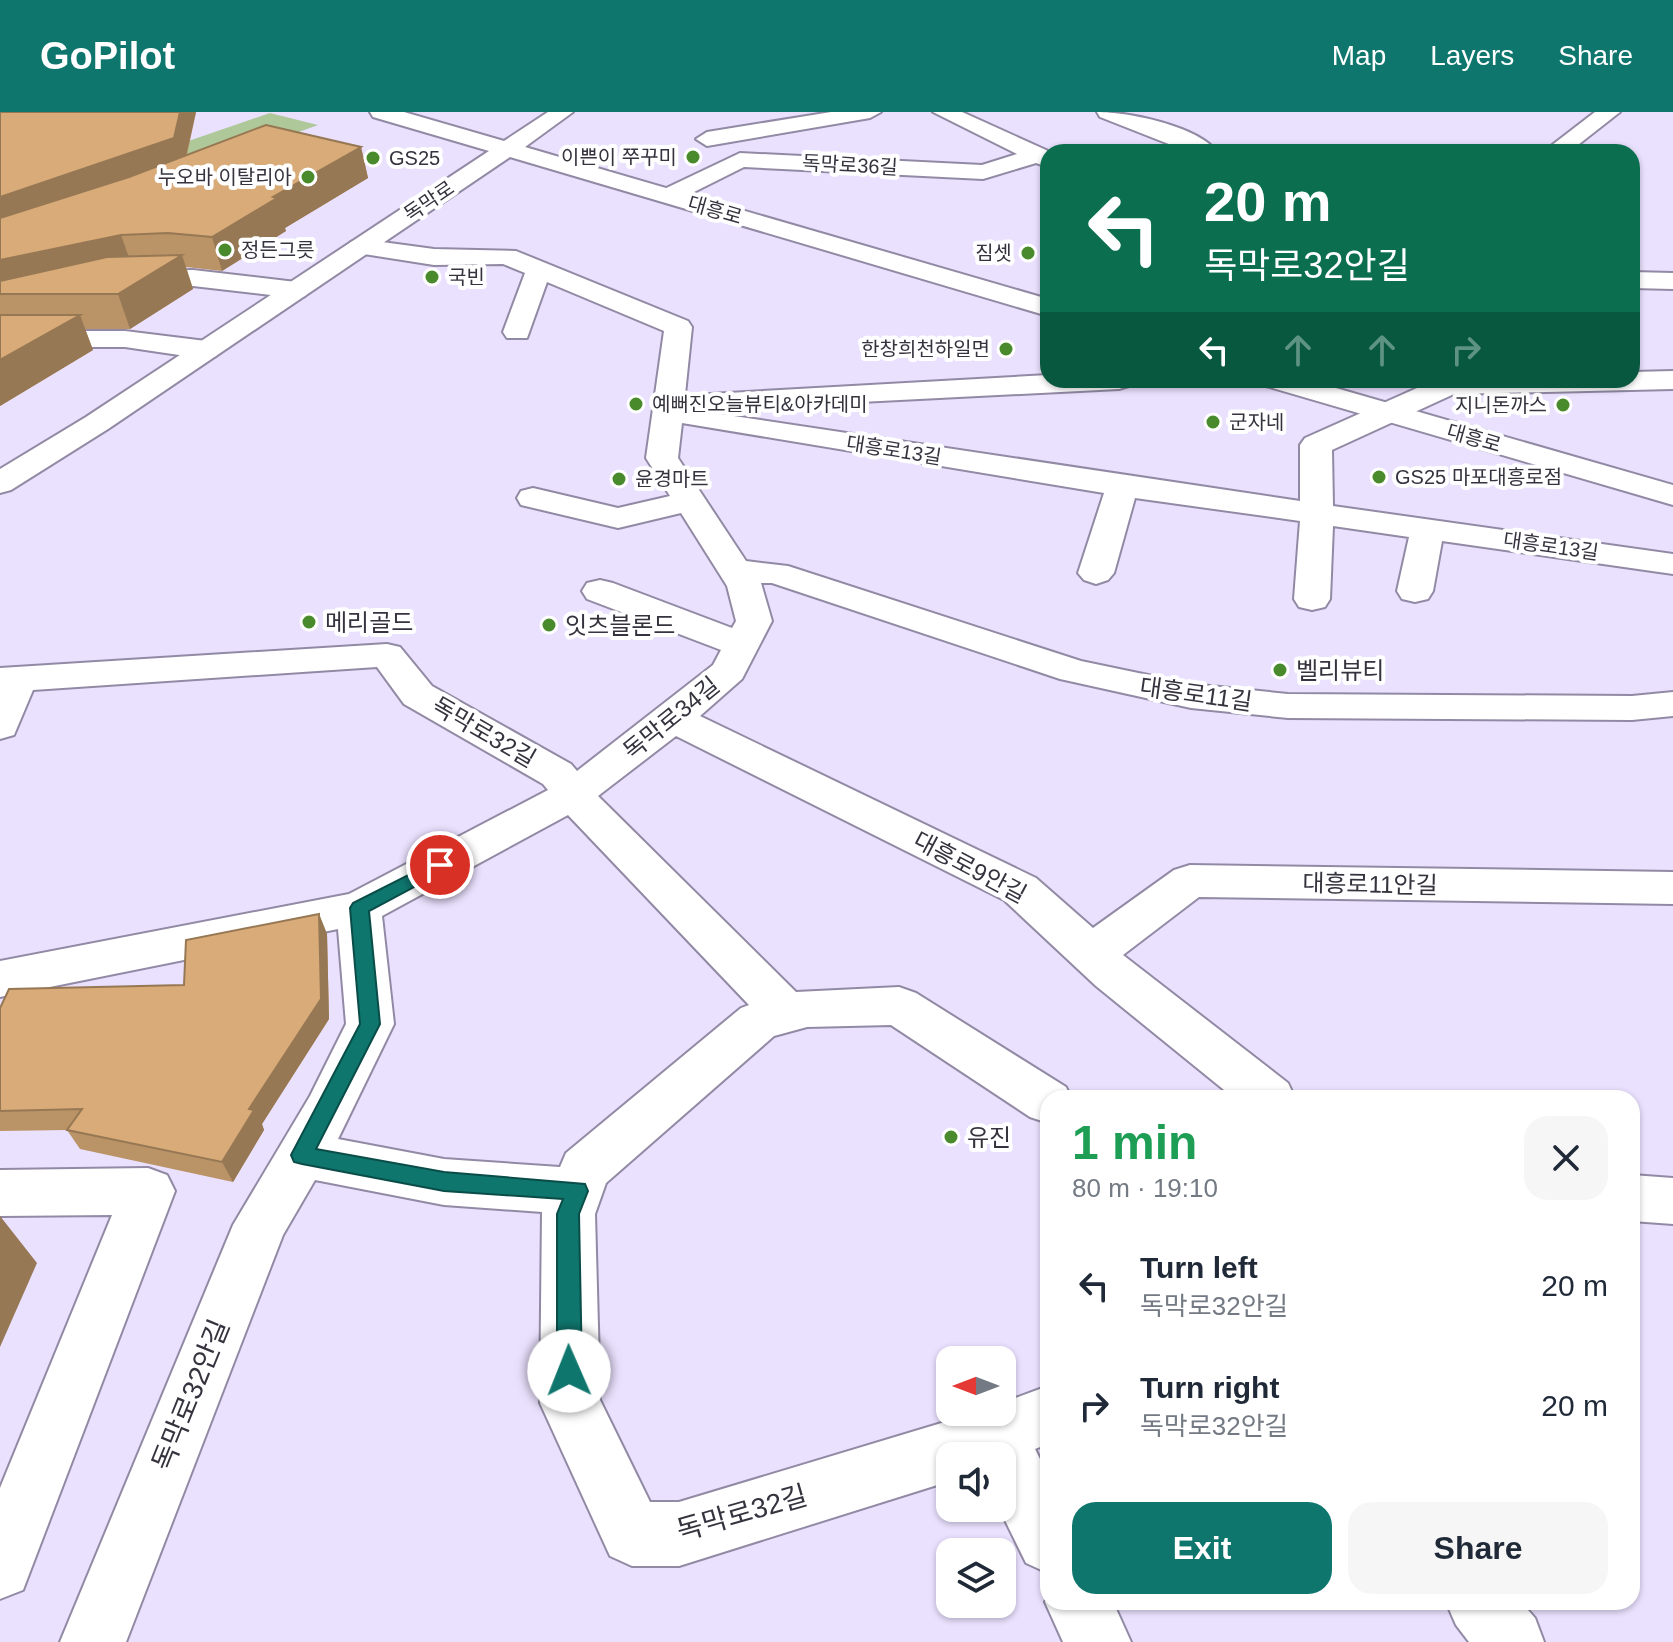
<!DOCTYPE html>
<html lang="en">
<head>
<meta charset="utf-8">
<style>
  body { margin:0; font-family:Arial,"Noto Sans KR",sans-serif; background:#f6f6f7; color:#1f2937; height:100vh; display:flex; flex-direction:column; font-size:30px; white-space:nowrap }
  * { box-sizing:border-box; margin:0 }
  p { font-size:26px; color:#747a83 }
  .icon { flex:none; width:44px; height:44px; fill:none; stroke:currentColor; stroke-width:2; stroke-linecap:round; stroke-linejoin:round }
  .map { position:relative; flex:1; overflow:hidden }
  .details { position:absolute; left:1040px; top:978px; width:600px; height:520px; display:flex; flex-direction:column; background:#fff; border-radius:24px; box-shadow:0 2px 6px #0004 }
  .details>* { flex:none }
  .banner { position:absolute; left:1040px; top:32px; width:600px; height:244px; border-radius:24px; box-shadow:0 2px 6px #0004; background:#0b6e4f; color:#fff; overflow:hidden }
  .needle { width:52px; rotate:270deg }
  .fabs { position:absolute; left:936px; top:1234px; display:grid; gap:16px }
  .fabs a { display:grid; place-items:center; width:80px; height:80px; border-radius:16px; background:#fff; box-shadow:0 2px 6px #0004; font-size:40px }
  .pin { position:absolute; display:grid; place-items:center; width:68px; height:68px; color:#fff; margin:-34px; border:4px solid #fff; border-radius:50%; box-shadow:0 2px 8px #0007 }
  .me { position:absolute; width:88px; margin:-44px; rotate:359deg; stroke-linejoin:round; filter:drop-shadow(0 0 6px #0008) }
  .turn { display:flex; align-items:center; gap:28px; height:168px; padding:0 32px; font-size:36px }
  .turn .icon { width:104px; height:104px; stroke-width:2.5 }
  .turn b { display:block; font-size:56px; line-height:68px }
  .lanes { display:flex; align-items:center; height:76px; padding:0 32px; background:#0003; justify-content:center; gap:40px; direction:ltr }
  .lanes .off { opacity:.35 }
  .round { display:grid; place-items:center; flex:none; width:84px; height:84px; border-radius:24px; background:#f6f6f7 }
  .overview { display:flex; align-items:center; justify-content:space-between; height:136px; padding:0 32px }
  h1 { font-size:48px; font-weight:700; line-height:60px; color:#1e9e55 }
  .action { display:flex; gap:16px; margin-top:auto; padding:16px 32px }
  .action a { flex:1; height:92px; border-radius:24px; background:#0f766e; color:#fff; font-size:32px; font-weight:700; line-height:92px; text-align:center }
  .action a+a { background:#f6f6f7; color:#1f2937 }
  ul { padding:0; list-style:none }
  li { display:flex; align-items:center; gap:24px; height:120px; padding:0 32px }
  li div { flex:1 }
  li b { display:block; font-size:30px }
  li em { font-style:normal }
  header { display:flex; align-items:center; gap:48px; box-sizing:border-box; height:112px; padding:0 40px; background:#0f766e; color:#fff }
  header strong { font-size:38px }
  nav { display:flex; gap:44px; margin-inline-start:auto; font-size:28px }
  .map>svg:first-child { display:block }
  .green { fill:#afc899 }
  .lines { fill:none; stroke-linecap:round; stroke-linejoin:round }
  .minor-casing { stroke:#928aa4; stroke-width:4 }
  .major-casing { stroke:#928aa4; stroke-width:4 }
  .minor { fill:#fff; fill-rule:evenodd }
  .major { fill:#fff; fill-rule:evenodd }
  .wall { fill:#ba9367 }
  .shaded-wall { fill:#977854 }
  .building { fill:#d8ab78; stroke:#977854; stroke-width:2 }
  .route { fill:#0f766e; stroke:#0a4d48; stroke-width:2 }
  .poi-dot { fill:#498a2c; stroke:#fff; stroke-width:3 }
  .labels { text-anchor:middle; dominant-baseline:central; stroke-width:8; stroke-linejoin:round; paint-order:stroke }
  .far-poi-label { font-size:20px; fill:#36333e; stroke:#fff; text-anchor:start }
  .far-street-label { font-size:20px; fill:#36333e; stroke:#fff }
  .poi-label { font-size:24px; fill:#36333e; stroke:#fff; text-anchor:start }
  .street-label { font-size:24px; fill:#36333e; stroke:#fff }
  .near-street-label { font-size:28px; fill:#36333e; stroke:#fff }
</style>
</head>
<body>
<header>
<strong>GoPilot</strong>
<nav><a>Map</a><a>Layers</a><a>Share</a></nav>
</header>
<div class="map">
<svg width="1673" height="1530" viewBox="0 0 1673 1530">
  <rect width="100%" height="100%" fill="#eae1fe"/>
  <path class="green" d="M270,1L318,13L52,110L20,87Z"/>
  <g class="lines">
    <g class="minor-casing">
      <g id="minor">
        <path d="M831,0H881L870,6L707,34L696,27L707,20Z"/>
        <path d="M933,0H962L1046,38L1049,40L1048,55L1036,51L983,67L744,55L676,89L668,91L656,84L660,79L740,41L982,53L1017,42Z"/>
        <path d="M1097,0C1128,0 1198,14 1217,40H1189L1100,5Z"/>
        <path d="M1595,0H1620L1569,40H1543Z"/>
        <path d="M360,127L434,137L516,139L688,209L692,215L684,292L699,297L695,291L699,285L710,282L1048,263V268H1134L1129,274L1119,277L701,298L707,300L1300,389V333L1305,326L1435,268H1632V260L1673,259V277L1454,282L1332,338L1333,394L1673,442V462L1442,429L1433,479L1428,487L1415,490L1402,487L1397,479L1409,425L1333,414L1330,487L1325,495L1312,498L1299,495L1294,487L1300,409L1135,386L1114,461L1108,468L1096,472L1084,468L1078,461L1104,381L682,311L678,346L746,449L788,454L1081,549L1191,572L1288,582L1632,584L1673,580V604L1632,608L1288,606L1191,596L1060,567L772,471H761L772,509L742,567L700,604L1036,766L1093,816L1174,758L1190,753L1673,760V792L1199,785L1123,843L1288,971L1295,986H1234L1096,874L1004,788L676,624L598,684L796,880L899,875L916,881L1066,975L1071,986H1048V1011L1030,1005L891,913L807,915L774,924L606,1071L595,1102L600,1288L650,1390H679L978,1300H1002V1291L1048,1274V1332L1035,1337L1048,1363V1461L1026,1451L999,1396H1002V1344H950V1369L679,1454H632L610,1444L540,1291L542,1100L444,1093L315,1068L283,1123L126,1530H60L233,1113L310,984L346,912L338,817L0,885V849L349,782L548,678L543,672L404,592L377,555L33,578L14,623L0,627V556L387,532L400,535L432,574L571,652L577,659L713,553L721,538L587,487L582,479L587,471L600,468L613,471L732,516L736,509L727,474L681,401L618,416L521,393L517,386L521,379L533,376L618,396L670,384L646,346L664,219L547,170L527,226H507L503,220L525,161L503,152L434,153L351,140L347,135L351,130ZM568,703L749,893L741,896L566,1041L560,1055L444,1047L338,1027L394,912L382,804Z"/>
        <path d="M193,158L296,170L305,172L309,178L305,184L296,186L193,174L131,176L122,174L118,168L122,162L131,160Z"/>
        <path d="M1632,160L1673,161V177L1632,176Z"/>
        <path d="M0,219H125L206,229L216,232L220,238L216,244L206,247L125,235H0Z"/>
        <path d="M148,1056L167,1063L175,1079L23,1478L0,1487V1376L112,1103L0,1104V1058Z"/>
        <path d="M1632,1063L1673,1066V1112L1632,1109Z"/>
        <path d="M1048,1484V1490H1113L1131,1530H1063L1045,1490Z"/>
        <path d="M1446,1490H1521L1535,1506L1544,1530H1469L1456,1513Z"/>
      </g>
    </g>
    <g class="major-casing">
      <g id="major">
        <path d="M370,0H404L504,29L548,0H573L525,35L1048,187V204L510,45L108,317L11,378L0,381V357L86,305L489,39L373,5Z"/>
        <path d="M1261,268H1308L1673,373V393L1266,274Z"/>
      </g>
    </g>
    <use href="#minor" class="minor"/>
    <use href="#major" class="major"/>
  </g>
  <g class="wall">
    <path d="M0,0H196L187,43L361,35L368,66L285,116L286,119L222,159L186,155L193,177L130,217H85L93,238L0,294Z"/>
    <path d="M319,802L327,822L329,907L262,1012L264,1018L233,1070L80,1037L67,1018L0,1019V896L184,873Z"/>
  </g>
  <g class="shaded-wall">
    <path d="M180,0H196L183,57L0,122V85Z"/>
    <path d="M361,35L368,66L285,116L286,119L222,159L212,125L273,85Z"/>
    <path d="M121,123L133,157L0,182V148Z"/>
    <path d="M182,143L193,177L130,217L118,182Z"/>
    <path d="M80,203L93,238L0,294V248Z"/>
    <path d="M319,802L327,822L329,907L262,1012L264,1018L233,1070L222,1050L249,997Z"/>
    <path d="M0,1104L37,1151L0,1235Z"/>
  </g>
  <g class="building">
    <path d="M0,0H180L174,26L0,85Z"/>
    <path d="M266,13L361,35L273,85L277,86L212,125L168,121L121,123L0,148V106L129,65Z"/>
    <path d="M182,143L118,182H0V169L107,145Z"/>
    <path d="M0,203H80L0,248Z"/>
    <path d="M319,802L321,887L249,997L254,998L222,1050L67,1018L82,997L0,999V896L9,877L184,873L186,828Z"/>
  </g>
  <path class="route" d="M440,747L446,748V758L369,799L380,912L316,1037L444,1060L585,1072L588,1079L579,1102L582,1259L578,1267L569,1271L561,1267L557,1259V1102L563,1087L444,1079L302,1052L294,1050L291,1043L360,912L350,796L353,791Z"/>
  <g class="poi-dot">
    <circle cx="693" cy="45" r="8"/>
    <circle cx="373" cy="46" r="8"/>
    <circle cx="308" cy="65" r="8"/>
    <circle cx="225" cy="138" r="8"/>
    <circle cx="1028" cy="141" r="8"/>
    <circle cx="432" cy="165" r="8"/>
    <circle cx="1006" cy="237" r="8"/>
    <circle cx="636" cy="292" r="8"/>
    <circle cx="1563" cy="293" r="8"/>
    <circle cx="1213" cy="310" r="8"/>
    <circle cx="1379" cy="365" r="8"/>
    <circle cx="619" cy="367" r="8"/>
    <circle cx="309" cy="510" r="8"/>
    <circle cx="549" cy="513" r="8"/>
    <circle cx="1280" cy="558" r="8"/>
    <circle cx="951" cy="1025" r="8"/>
  </g>
  <g class="labels">
    <g class="far-poi-label">
      <text x="677" y="45" text-anchor="end">이쁜이 쭈꾸미</text>
      <text x="389" y="46">GS25</text>
      <text x="292" y="65" text-anchor="end">누오바 이탈리아</text>
      <text x="241" y="138">정든그릇</text>
      <text x="1012" y="141" text-anchor="end">짐셋</text>
      <text x="448" y="165">국빈</text>
      <text x="990" y="237" text-anchor="end">한창희천하일면</text>
      <text x="652" y="292">예뻐진오늘뷰티&amp;아카데미</text>
      <text x="1547" y="293" text-anchor="end">지니돈까스</text>
      <text x="1229" y="310">군자네</text>
      <text x="1395" y="365">GS25 마포대흥로점</text>
      <text x="635" y="367">윤경마트</text>
    </g>
    <g class="far-street-label">
      <text transform="translate(850 53) rotate(3)">독막로36길</text>
      <text transform="translate(429 89) rotate(-34)">독막로</text>
      <text transform="translate(715 98) rotate(16)">대흥로</text>
      <text transform="translate(1474 326) rotate(16)">대흥로</text>
      <text transform="translate(894 338) rotate(9)">대흥로13길</text>
      <text transform="translate(1551 434) rotate(8)">대흥로13길</text>
    </g>
    <g class="poi-label">
      <text x="325" y="510">메리골드</text>
      <text x="565" y="513">잇츠블론드</text>
      <text x="1296" y="558">벨리뷰티</text>
      <text x="967" y="1025">유진</text>
    </g>
    <g class="street-label">
      <text transform="translate(1196 582) rotate(8)">대흥로11길</text>
      <text transform="translate(671 606) rotate(-39)">독막로34길</text>
      <text transform="translate(484 620) rotate(30)">독막로32길</text>
      <text transform="translate(970 755) rotate(28)">대흥로9안길</text>
      <text transform="translate(1370 772) rotate(1)">대흥로11안길</text>
    </g>
    <g class="near-street-label">
      <text transform="translate(191 1283) rotate(-68)">독막로32안길</text>
      <text transform="translate(742 1401) rotate(-16)">독막로32길</text>
    </g>
  </g>
</svg>
<div class="fabs">
<a><svg class="needle" viewBox="-14 -14 28 28"><path d="M0-13l5 13h-10z" fill="#e53935"/><path d="M0 13l5-13h-10z" fill="#747a83"/></svg></a>
<a><svg class="icon" aria-label="sound" viewBox="0 0 24 24"><path d="M4 9h4l5-4v14l-5-4H4zM17 9q2 3 0 6"/></svg></a>
<a><svg class="icon" aria-label="layers" viewBox="0 0 24 24"><path d="M12 4l9 5-9 5-9-5zM3 14l9 5 9-5"/></svg></a>
</div>
<div class="pin" style="left:440px;top:753px;background:#d93025"><svg class="icon" aria-label="arrive" viewBox="0 0 24 24"><path d="M6 21V4h12l-3 4 3 4H6"/></svg></div>
<svg class="me" style="left:569px;top:1259px" viewBox="-20 -20 40 40"><circle r="19" fill="#fff"/><path d="M0-13L10 11 0 6-10 11z" fill="#0f766e"/></svg>
<div class="banner">
<div class="turn"><svg class="icon" aria-label="left" viewBox="0 0 24 24"><path d="M17 20v-9H6M10 6l-5 5 5 5"/></svg><div><b>20 m</b>독막로32안길</div></div>
<div class="lanes"><svg class="icon" aria-label="left" viewBox="0 0 24 24"><path d="M17 20v-9H6M10 6l-5 5 5 5"/></svg><svg class="icon off" aria-label="ahead" viewBox="0 0 24 24"><path d="M12 20V5M6 11l6-6 6 6"/></svg><svg class="icon off" aria-label="ahead" viewBox="0 0 24 24"><path d="M12 20V5M6 11l6-6 6 6"/></svg><svg class="icon off" aria-label="right" viewBox="0 0 24 24"><path d="M7 20v-9h11M14 6l5 5-5 5"/></svg></div>
</div>
<section class="details">
<div class="overview"><div><h1>1 min</h1><p>80 m · 19:10</p></div><a class="round"><svg class="icon" aria-label="close" viewBox="0 0 24 24"><path d="M6 6l12 12M18 6L6 18"/></svg></a></div>
<ul>
<li><svg class="icon" aria-label="left" viewBox="0 0 24 24"><path d="M17 20v-9H6M10 6l-5 5 5 5"/></svg><div><b>Turn left</b><p>독막로32안길</p></div><em>20 m</em></li>
<li><svg class="icon" aria-label="right" viewBox="0 0 24 24"><path d="M7 20v-9h11M14 6l5 5-5 5"/></svg><div><b>Turn right</b><p>독막로32안길</p></div><em>20 m</em></li>
</ul>
<div class="action"><a>Exit</a><a>Share</a></div>
</section>
</div>
</body>
</html>
